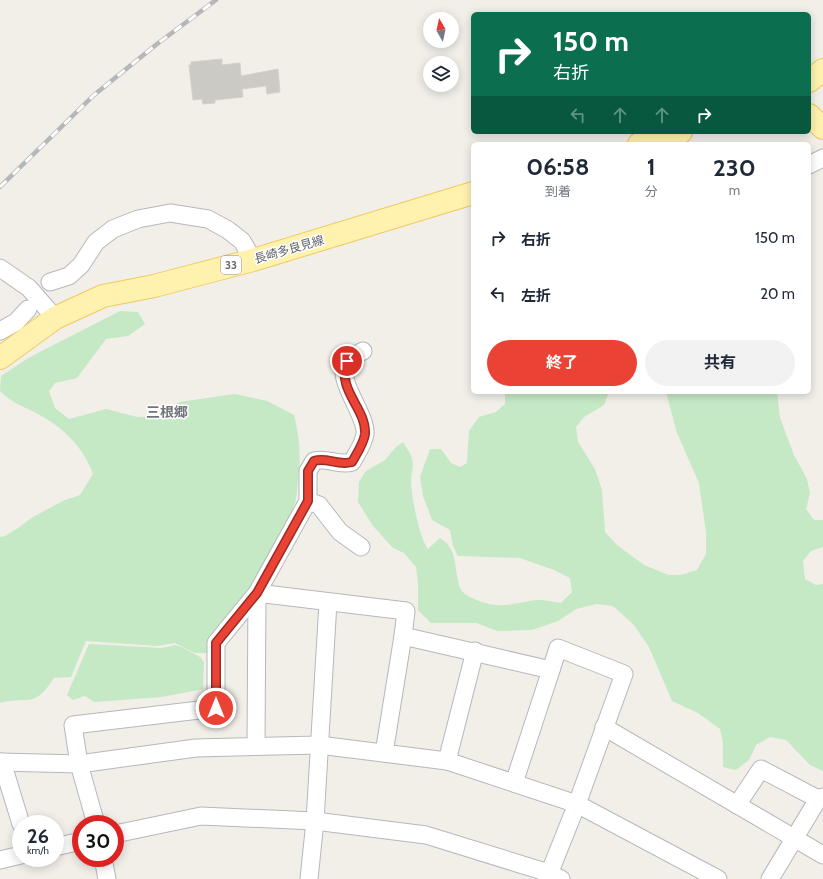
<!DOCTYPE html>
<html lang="ja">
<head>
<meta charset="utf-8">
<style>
  body { margin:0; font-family:Cabin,"Noto Sans JP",sans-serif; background:#f2f2f3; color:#1f2937; height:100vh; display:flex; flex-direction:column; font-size:15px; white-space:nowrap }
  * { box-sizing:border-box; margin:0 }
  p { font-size:13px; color:#747a83 }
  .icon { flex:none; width:22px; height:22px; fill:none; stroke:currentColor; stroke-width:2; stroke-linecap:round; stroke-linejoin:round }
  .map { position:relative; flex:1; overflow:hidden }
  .drawer { position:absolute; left:471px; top:142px; width:340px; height:252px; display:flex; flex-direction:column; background:#fff; border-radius:6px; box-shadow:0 2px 10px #0003 }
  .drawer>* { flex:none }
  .top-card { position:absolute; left:471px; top:12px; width:340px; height:122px; border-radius:6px; box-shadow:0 2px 10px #0003; background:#0b6e4f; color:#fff; overflow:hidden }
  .needle { width:26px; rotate:351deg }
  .fabs { position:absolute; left:423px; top:12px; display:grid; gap:8px }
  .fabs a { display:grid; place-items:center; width:36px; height:36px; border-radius:50%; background:#fff; box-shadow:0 2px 10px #0003; font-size:20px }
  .speed { position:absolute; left:12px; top:815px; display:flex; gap:8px; font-size:20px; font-weight:700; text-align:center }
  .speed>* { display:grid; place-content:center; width:52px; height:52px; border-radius:50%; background:#fff; box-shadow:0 2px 10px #0003; line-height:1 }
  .speed small { font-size:10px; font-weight:400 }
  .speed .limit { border:6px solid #d22; background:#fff; color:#111 }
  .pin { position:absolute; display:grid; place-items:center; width:34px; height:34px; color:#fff; margin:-17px; border:2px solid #fff; border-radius:50%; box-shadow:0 1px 4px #0007 }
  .me { position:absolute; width:44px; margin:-22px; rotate:0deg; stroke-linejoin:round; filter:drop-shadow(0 0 3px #0008) }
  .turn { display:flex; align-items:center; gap:14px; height:84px; padding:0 16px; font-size:18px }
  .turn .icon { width:52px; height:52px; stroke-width:2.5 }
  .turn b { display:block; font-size:28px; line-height:34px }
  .lanes { display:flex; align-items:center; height:38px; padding:0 16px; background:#0003; justify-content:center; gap:20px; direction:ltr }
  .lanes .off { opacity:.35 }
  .eta { display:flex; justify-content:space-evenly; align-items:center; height:68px; text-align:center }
  .eta b { font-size:24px; font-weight:700; line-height:28px }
  .cta { display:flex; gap:8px; margin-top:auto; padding:8px 16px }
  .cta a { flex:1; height:46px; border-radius:24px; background:#ea4335; color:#fff; font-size:16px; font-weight:700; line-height:46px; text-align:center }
  .cta a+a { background:#f2f2f3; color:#1f2937 }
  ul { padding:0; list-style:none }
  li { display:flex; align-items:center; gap:12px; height:56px; padding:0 16px }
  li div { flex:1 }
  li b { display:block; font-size:15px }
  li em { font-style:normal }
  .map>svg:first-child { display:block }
  .green { fill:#c5e8c5 }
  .building { fill:#cccac5; stroke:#d6d1c6 }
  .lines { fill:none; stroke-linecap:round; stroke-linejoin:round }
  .minor-casing { stroke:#b5b8bc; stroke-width:19 }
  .major-casing { stroke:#f2c960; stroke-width:24 }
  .minor { stroke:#fff; stroke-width:17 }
  .major { stroke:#fff2af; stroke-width:22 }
  .rail-casing { stroke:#b6b7b8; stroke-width:4.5 }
  .rail { stroke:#fff; stroke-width:3; stroke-dasharray:9; stroke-linecap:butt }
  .route-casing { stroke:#982c22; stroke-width:10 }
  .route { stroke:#ea4335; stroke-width:7 }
  .labels { text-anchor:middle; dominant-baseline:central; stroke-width:3; stroke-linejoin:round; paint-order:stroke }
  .shield { fill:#fff; stroke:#8f9295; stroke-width:1 }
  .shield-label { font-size:11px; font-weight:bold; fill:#5f6368 }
  .street-label { font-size:12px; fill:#5f6368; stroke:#fff }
  .quarter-label { font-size:14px; font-weight:bold; fill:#70757a; stroke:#fff }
</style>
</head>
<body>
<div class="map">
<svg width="823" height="879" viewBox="0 0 823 879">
  <rect width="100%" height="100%" fill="#f1efe8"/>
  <g class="green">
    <path d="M120,311L138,312L145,324L128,336L106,339L77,378L55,383L49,391L55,408L69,419L106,409L137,417L164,416L179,402L235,394L267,401L294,415C300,440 301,456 298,481C297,488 297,496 295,503C279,555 239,608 208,653H195L175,643L157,646L86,641L71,677L54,678C33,710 29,695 0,703V537L5,536L18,528L33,517L63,501L80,495L93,474C83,446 61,425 34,412C19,404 14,404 0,391L1,376L30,357Z"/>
    <path d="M505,392H609L604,405L584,417L576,427L578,442L595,469L602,490L605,532L617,545L644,565L669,575H681L697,570L706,554V532L699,483L677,433L666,392H777L780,418L794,455L807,479L810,493L806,509L814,520H823V547L811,551L803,561L805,579L816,585L823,584V771L810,765L786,740L770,737L756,745L749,760L736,770L723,767V743L720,729L698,713L672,701L649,647L634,625L613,606L597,604L576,609L558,621L532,630L498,631L476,623H431L418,610V583L416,567L404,553L393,548L373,526L358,502L359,482L366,471L385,460L396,447L403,442C406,447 410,453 412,458C414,467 411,474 411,483C412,499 419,537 428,549L440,538C463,551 451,584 465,594C470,598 479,601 485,603C506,609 519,601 539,600C546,600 554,602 561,603L572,592L570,578L554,570L520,558L458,556L453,546L450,530L432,520L423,496L420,477L430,449H441L451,463L460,467L467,463L469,431L479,417L496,412L505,404Z"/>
    <path d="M89,644L162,648L175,645L182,647L200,657L204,662L203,689L162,697L94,702L85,696L73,700L67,695Z"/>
  </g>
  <path class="building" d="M222,59V65L240,63L241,76L278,69L280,92L267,94L266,86L242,89L243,97L215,100V103L203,104L202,99L193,100L189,65H191V62Z"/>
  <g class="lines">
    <g class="minor-casing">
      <g id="minor">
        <path d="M809,165L823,158"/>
        <path d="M0,268L29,288L55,318"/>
        <path d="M50,282L69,276L81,265L96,242L113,229L138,219L170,213L208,219L228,230L242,241L253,260"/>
        <path d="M0,331L16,322L28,309"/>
        <path d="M308,501L319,505L340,532L361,547"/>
        <path d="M604,727L823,855"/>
        <path d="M256,746L257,593L308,501V471L314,461C327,457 338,466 352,462C356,455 364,443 365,434C367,414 334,379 347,361C350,357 358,354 363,351"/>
        <path d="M384,753L403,636"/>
        <path d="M447,761L475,651"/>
        <path d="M0,762L79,764L196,748L319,745L447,761L577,804L718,879"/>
        <path d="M2,762L21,824"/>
        <path d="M514,783L551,670"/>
        <path d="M737,805L761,769L818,799"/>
        <path d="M96,824L79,764L73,725L216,708V643L257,593L406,611L403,636L551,670L558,648L624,674L577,804L547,879"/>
        <path d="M115,834L201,816L315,821L426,835L549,873L561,879"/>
        <path d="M55,847L81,841"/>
        <path d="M103,858L107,879"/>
        <path d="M0,860L21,855"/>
        <path d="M309,879L315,821L328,602"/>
        <path d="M770,879L818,799L823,797"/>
      </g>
    </g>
    <g class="major-casing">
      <g id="major">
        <path d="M809,81L823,70"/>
        <path d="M809,115L823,128"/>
        <path d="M639,144L681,132"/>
        <path d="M0,358L55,318L103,296L154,286L253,260L473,193"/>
      </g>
    </g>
    <use href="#minor" class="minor"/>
    <use href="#major" class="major"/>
    <g class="rail-casing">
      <path id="rail" d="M0,187L94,95L157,44L216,0"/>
    </g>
    <use href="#rail" class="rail"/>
  </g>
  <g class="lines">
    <g class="route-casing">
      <path id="route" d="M216,708V643L257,593L308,501V471L314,461C327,457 338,466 352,462C356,455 364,443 365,434C367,409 336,390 347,361"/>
    </g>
    <use href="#route" class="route"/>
  </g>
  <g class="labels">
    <rect class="shield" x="221" y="256" width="20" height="18" rx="3"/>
    <g class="shield-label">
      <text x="231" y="265">33</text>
    </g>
    <g class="street-label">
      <text transform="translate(289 249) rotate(-16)">長崎多良見線</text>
    </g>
    <g class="quarter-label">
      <text x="167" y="412">三根郷</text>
    </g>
  </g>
</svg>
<div class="fabs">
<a><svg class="needle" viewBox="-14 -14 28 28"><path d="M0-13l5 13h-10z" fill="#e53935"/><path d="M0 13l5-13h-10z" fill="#747a83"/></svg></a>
<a><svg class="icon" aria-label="layers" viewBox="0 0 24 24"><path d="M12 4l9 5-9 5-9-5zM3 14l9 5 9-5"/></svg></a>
</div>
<div class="speed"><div>26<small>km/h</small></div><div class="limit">30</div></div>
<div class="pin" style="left:347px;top:361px;background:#d93025"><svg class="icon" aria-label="arrive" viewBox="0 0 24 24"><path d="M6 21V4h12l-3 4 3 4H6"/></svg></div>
<svg class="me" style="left:216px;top:708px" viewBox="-20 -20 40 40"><circle r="17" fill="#ea4335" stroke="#fff" stroke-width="3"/><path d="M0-11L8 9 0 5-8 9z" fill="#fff"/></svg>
<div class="top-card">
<div class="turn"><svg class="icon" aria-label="right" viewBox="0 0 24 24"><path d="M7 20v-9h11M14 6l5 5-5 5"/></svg><div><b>150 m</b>右折</div></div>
<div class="lanes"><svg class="icon off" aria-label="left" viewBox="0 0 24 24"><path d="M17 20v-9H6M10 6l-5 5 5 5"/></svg><svg class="icon off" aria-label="ahead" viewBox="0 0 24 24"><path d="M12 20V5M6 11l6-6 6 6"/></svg><svg class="icon off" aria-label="ahead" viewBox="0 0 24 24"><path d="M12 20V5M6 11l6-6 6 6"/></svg><svg class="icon" aria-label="right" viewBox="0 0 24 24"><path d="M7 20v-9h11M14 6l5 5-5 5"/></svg></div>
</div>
<section class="drawer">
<div class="eta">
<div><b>06:58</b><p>到着</p></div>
<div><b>1</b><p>分</p></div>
<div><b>230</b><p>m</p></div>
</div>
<ul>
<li><svg class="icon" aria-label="right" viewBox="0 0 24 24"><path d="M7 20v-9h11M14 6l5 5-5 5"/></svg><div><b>右折</b></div><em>150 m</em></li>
<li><svg class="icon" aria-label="left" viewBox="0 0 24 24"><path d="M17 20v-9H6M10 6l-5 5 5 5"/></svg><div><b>左折</b></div><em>20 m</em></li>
</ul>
<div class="cta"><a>終了</a><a>共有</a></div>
</section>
</div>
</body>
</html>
